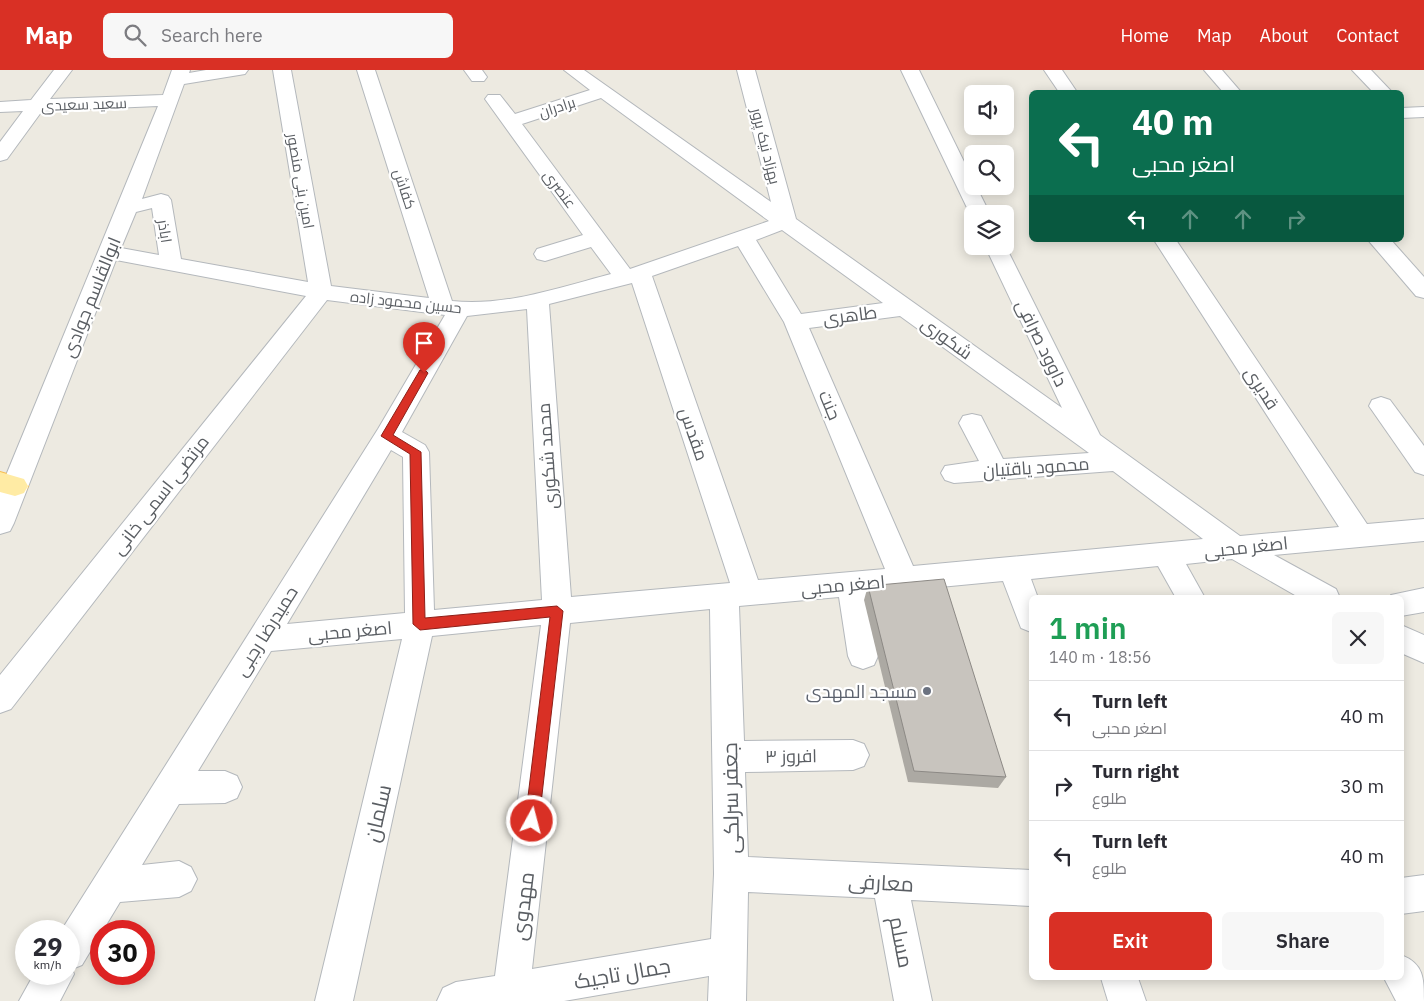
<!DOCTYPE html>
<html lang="en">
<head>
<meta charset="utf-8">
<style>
  body { margin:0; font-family:"IBM Plex Sans",Cairo,sans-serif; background:#f7f7f7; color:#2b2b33; height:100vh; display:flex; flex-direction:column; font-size:19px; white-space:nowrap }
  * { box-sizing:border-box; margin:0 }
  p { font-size:16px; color:#7c7c81 }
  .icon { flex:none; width:28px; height:28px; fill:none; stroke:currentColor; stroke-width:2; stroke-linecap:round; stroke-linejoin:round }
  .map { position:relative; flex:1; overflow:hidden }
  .panel { position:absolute; left:1029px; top:525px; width:375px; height:385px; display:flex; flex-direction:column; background:#fff; border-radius:8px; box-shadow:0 2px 12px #0003 }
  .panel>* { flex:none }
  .top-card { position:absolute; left:1029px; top:20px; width:375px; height:152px; border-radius:8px; box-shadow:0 2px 12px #0003; background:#0b6e4f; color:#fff; overflow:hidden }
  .fabs { position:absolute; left:964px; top:15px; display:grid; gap:10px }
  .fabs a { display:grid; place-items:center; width:50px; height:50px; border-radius:8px; background:#fff; box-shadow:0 2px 12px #0003; font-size:25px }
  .speed { position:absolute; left:15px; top:850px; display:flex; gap:10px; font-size:25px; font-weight:700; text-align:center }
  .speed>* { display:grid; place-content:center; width:65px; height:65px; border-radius:50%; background:#fff; box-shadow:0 2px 12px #0003; line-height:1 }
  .speed small { font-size:12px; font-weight:400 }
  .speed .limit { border:8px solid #d22; background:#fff; color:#111 }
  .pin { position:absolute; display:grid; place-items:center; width:42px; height:42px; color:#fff; margin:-51px -21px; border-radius:50% 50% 50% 0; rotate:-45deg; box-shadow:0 0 5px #0007 }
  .pin .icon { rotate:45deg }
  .me { position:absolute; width:55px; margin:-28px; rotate:7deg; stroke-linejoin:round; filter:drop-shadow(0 0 4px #0008) }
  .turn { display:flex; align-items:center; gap:18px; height:105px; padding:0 20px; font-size:22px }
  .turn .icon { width:65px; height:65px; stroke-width:2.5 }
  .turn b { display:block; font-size:35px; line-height:42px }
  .lanes { display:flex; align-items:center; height:48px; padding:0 20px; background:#0003; justify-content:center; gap:25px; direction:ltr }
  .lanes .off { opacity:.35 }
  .round { display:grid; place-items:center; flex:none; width:52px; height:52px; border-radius:8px; background:#f7f7f7 }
  .headline { display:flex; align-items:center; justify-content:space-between; height:85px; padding:0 20px }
  h1 { font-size:30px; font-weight:600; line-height:38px; color:#1e9e55 }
  .primary-button { display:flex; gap:10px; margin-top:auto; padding:10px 20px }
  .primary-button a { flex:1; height:58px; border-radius:8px; background:#d93025; color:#fff; font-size:20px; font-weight:600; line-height:58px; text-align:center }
  .primary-button a+a { background:#f7f7f7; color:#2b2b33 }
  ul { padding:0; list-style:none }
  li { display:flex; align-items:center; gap:15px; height:70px; padding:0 20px; border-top:1px solid #e1e1e2 }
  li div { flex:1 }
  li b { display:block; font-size:19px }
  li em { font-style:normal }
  header { display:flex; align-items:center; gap:30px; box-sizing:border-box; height:70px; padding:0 25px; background:#d93025; color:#fff }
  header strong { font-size:24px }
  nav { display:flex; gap:28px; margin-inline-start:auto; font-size:18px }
  .search { width:350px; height:45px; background:#f7f7f7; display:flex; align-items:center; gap:12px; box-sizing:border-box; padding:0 18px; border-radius:8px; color:#7c7c81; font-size:19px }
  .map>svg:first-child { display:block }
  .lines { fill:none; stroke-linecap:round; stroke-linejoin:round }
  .minor-casing { stroke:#b4b8bc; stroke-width:2 }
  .major-casing { stroke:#f8be50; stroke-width:2 }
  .minor { fill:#fff; fill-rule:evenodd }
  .major { fill:#ffeba4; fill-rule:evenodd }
  .wall { fill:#aca9a3 }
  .building { fill:#c8c4be; stroke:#8c8985 }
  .route { fill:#d93025; stroke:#8d1f18 }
  .worship-dot { fill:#6b7280; stroke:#fff; stroke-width:2 }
  .labels { text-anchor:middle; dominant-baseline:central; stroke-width:4.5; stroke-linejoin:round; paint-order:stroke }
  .far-street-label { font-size:15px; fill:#5a5e63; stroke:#fff }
  .street-label { font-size:18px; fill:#5a5e63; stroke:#fff }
  .worship-label { font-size:18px; fill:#5b616d; stroke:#fff; text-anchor:end }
  .near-street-label { font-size:21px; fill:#5a5e63; stroke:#fff }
</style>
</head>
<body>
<header>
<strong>Map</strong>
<div class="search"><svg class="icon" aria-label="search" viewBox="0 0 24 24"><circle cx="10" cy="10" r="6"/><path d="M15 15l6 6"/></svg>Search here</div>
<nav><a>Home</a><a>Map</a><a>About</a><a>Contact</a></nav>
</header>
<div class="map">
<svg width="1424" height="931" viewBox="0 0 1424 931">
  <rect width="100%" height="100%" fill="#edeae1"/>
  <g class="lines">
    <g class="minor-casing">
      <g id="minor">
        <path d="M54,0H72L50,29L163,25L172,0H190L189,3L206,0H248L245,4L239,5L184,14L142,129L161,124L168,126L171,130L181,189L308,212L273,0H291L331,216L429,228L357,0H375L452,231C504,237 561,217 611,204L591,177L545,191L537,189L534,184L537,179L583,165L485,29L488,25H500L515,44L590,20L564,0H584L771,132L737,0H755L796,149L1062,338L985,176L1005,175L1100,365L1240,466L1339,457L1154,170H1176L1367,454L1424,449V471L1274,485L1336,519L1340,528H1300L1232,489L1186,494L1205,528H1176L1158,496L1031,509L1038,528H1031V562L1021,558L1003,511L867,524L878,586L874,595L863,599L852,595L848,586L839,527L739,536L744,671L853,670L864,674L869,685L864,696L853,700L745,702L748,787L1031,800V836L911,830L932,931H894L875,828L748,822L746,931H708L709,906L564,931H437L443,918L456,912L495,906L541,555L432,566L353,931H315L402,569L271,581L198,701H225L237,706L242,717L237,728L225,733L179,734L142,795L179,791L191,797L197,809L191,821L179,827L120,832L82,895L72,899L74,904L60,931H19L34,904H69V861H61L378,359L445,245L327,230L11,639L0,643V605L306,226L116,190L14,453L10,461L0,464V420L158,36L42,41L7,89L0,91V72L23,41L0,42V32L31,30ZM601,28L769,151L630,199L522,54ZM152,138L159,185L121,178L136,142ZM782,160L883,233L801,244L756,170ZM738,176L784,252L885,499L758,510L652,206ZM632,213L730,513L571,527L549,234ZM527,239L542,530L434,540L429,382L425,375L402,362L467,246ZM900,246L1089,383L1003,389L981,346L972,344L963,346L959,353L979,391L945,396L941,403L945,410L954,413L1113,401L1203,469L913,496L809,258ZM391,380L403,387L405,543L287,554ZM710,539L714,804L711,869L532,899L570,553Z"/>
        <path d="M464,0H482L487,7L484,11H472Z"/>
        <path d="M901,0H919L972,108V116H976L990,144H972V148L970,144Z"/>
        <path d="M1044,0H1062L1077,22H1059Z"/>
        <path d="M1204,0H1222L1241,22H1223Z"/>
        <path d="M1352,0H1371L1392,22H1373Z"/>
        <path d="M1424,37V47L1401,48V38Z"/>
        <path d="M1368,170H1391L1424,207V228L1416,226Z"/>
        <path d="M1381,327L1390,330L1424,376V405L1415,402L1369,336L1372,330Z"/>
        <path d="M1424,518V542L1401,546V528H1390L1391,525Z"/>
        <path d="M1401,555L1424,565V593L1401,583Z"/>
        <path d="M1424,805V841L1401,844V808Z"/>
        <path d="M1401,885C1424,894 1424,908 1424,931H1396L1384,908H1401Z"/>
        <path d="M1101,908H1138L1146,931H1108Z"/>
      </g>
    </g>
    <g class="major-casing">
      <path id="major" d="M0,402L24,409L28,416L24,423L15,426L0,422Z"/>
    </g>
    <use href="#minor" class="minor"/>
    <use href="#major" class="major"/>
  </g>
  <path class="wall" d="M868,516L1006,707L998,718L908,712L864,530Z"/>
  <path class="building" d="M944,509L1006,707L914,701L868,516Z"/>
  <path class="route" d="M424,299L428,303L393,365L421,382L425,548L557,536L563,541L539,751L537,756L532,758L527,756L525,751L550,547L420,560L413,554L410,384L381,366L420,300Z"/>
  <circle class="worship-dot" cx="927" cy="621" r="5"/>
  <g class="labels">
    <g class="far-street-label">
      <text transform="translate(84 34) rotate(-2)">سعید سعیدی</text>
      <text transform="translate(557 37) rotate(-18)">برادران</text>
      <text transform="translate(766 76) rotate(76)">بهزاد نیک پرور</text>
      <text transform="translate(301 111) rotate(80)">امین بنی منصور</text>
      <text transform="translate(405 119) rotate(72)">کفاش</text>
      <text transform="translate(560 119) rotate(53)">عنصری</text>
      <text transform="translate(165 161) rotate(81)">اباذر</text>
      <text transform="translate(406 232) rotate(6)">حسین محمود زاده</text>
    </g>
    <g class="street-label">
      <text transform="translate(91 227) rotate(-68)">ابوالقاسم جوادی</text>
      <text transform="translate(850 245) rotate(-7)">طاهری</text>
      <text transform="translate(947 268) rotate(36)">شکوری</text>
      <text transform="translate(1042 273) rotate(64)">داوود صرافی</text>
      <text transform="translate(1262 318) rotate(57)">قدیری</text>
      <text transform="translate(830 335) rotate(67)">جنت</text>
      <text transform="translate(694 364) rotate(71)">مقدس</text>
      <text transform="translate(547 386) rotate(-94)">محمد شکوری</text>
      <text transform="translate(1036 397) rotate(-4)">محمود یاقتیان</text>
      <text transform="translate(160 425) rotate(-52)">مرتضی اسمی خانی</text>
      <text transform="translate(1246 477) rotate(-6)">اصغر محبی</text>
      <text transform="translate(843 515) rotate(-5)">اصغر محبی</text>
      <text transform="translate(266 561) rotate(-58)">حمیدرضا رجبی</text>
      <text transform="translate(350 561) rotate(-5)">اصغر محبی</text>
      <text transform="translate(791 686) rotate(-1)">افروز ۳</text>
    </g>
    <g class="worship-label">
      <text x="917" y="621">مسجد المهدی</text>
    </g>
    <g class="near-street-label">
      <text transform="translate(730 728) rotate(-91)">جعفر سرلکی</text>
      <text transform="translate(377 743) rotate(-77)">سلمان</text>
      <text transform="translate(881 812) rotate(3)">معارفی</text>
      <text transform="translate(522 836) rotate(-83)">مهدوی</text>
      <text transform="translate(902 872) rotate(79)">مسلم</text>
      <text transform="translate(622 903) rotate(-10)">جمال تاجیک</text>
    </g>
  </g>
</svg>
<div class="fabs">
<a><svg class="icon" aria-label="sound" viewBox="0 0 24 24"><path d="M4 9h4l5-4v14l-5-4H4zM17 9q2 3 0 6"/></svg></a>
<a><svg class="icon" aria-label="search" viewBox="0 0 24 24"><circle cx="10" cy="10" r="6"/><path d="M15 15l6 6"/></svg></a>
<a><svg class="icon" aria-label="layers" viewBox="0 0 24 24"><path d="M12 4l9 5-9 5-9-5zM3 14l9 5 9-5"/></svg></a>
</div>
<div class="speed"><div>29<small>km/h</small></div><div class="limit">30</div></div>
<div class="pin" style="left:424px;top:303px;background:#d93025"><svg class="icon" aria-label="arrive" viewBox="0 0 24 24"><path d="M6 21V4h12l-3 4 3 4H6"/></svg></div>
<svg class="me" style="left:532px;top:751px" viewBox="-20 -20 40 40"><circle r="17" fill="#d93025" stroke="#fff" stroke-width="3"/><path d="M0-11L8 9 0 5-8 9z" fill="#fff"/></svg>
<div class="top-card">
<div class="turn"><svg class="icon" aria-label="left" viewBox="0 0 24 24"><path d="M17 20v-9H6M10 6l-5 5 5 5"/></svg><div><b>40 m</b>اصغر محبی</div></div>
<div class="lanes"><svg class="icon" aria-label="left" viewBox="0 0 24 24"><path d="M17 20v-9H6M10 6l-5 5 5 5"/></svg><svg class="icon off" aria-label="ahead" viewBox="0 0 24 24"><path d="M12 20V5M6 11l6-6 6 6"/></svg><svg class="icon off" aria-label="ahead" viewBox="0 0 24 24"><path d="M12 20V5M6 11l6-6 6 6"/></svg><svg class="icon off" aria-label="right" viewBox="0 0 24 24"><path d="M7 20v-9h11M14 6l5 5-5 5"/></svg></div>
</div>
<section class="panel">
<div class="headline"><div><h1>1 min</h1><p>140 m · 18:56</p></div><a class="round"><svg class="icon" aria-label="close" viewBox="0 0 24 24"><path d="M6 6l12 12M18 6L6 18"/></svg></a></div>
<ul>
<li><svg class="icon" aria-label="left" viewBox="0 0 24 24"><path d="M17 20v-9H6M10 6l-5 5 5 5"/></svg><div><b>Turn left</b><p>اصغر محبی</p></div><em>40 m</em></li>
<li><svg class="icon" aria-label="right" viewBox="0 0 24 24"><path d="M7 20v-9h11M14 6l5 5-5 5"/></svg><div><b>Turn right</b><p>طلوع</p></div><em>30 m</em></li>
<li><svg class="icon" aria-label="left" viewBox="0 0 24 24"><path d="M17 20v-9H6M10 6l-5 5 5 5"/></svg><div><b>Turn left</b><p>طلوع</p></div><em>40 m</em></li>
</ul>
<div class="primary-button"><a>Exit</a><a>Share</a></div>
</section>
</div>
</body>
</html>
